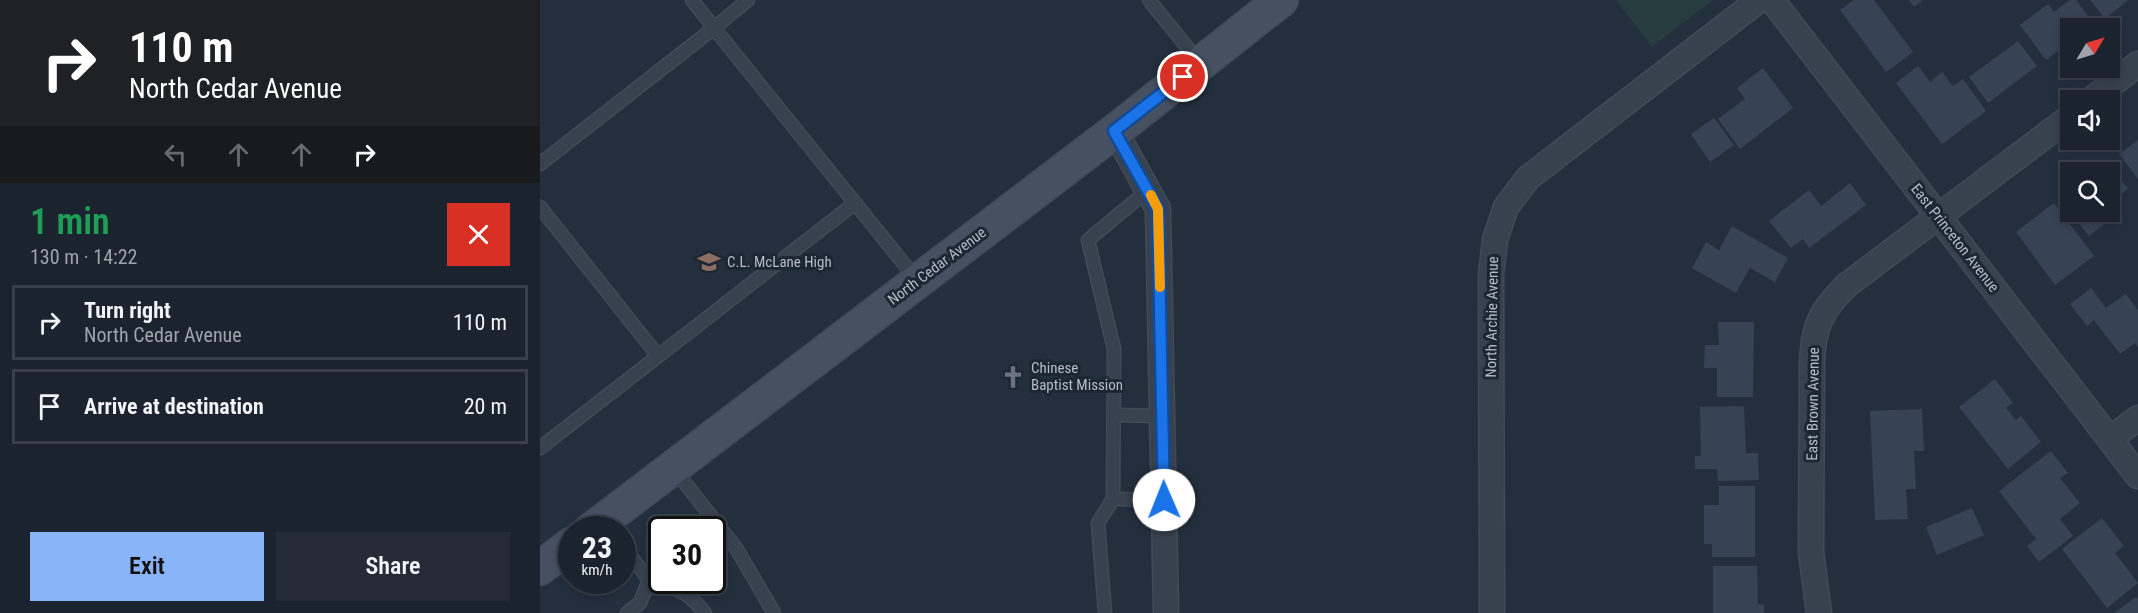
<!DOCTYPE html>
<html lang="en">
<head>
<meta charset="utf-8">
<style>
  body { margin:0; font-family:"Roboto Condensed",sans-serif; background:#242b36; color:#f1f3f6; height:100vh; display:flex; flex-direction:column; font-size:22px; white-space:nowrap }
  * { box-sizing:border-box; margin:0 }
  p { font-size:20px; color:#a0a4aa }
  .icon { flex:none; width:33px; height:33px; fill:none; stroke:currentColor; stroke-width:2; stroke-linecap:round; stroke-linejoin:round }
  .map { position:relative; flex:1; overflow:hidden }
  .sheet { display:flex; flex-direction:column; background:#1b232e; width:540px }
  .sheet>* { flex:none }
  .top-card { background:#202124; color:#fff; overflow:hidden }
  .needle { width:39px; rotate:52deg }
  .tools { position:absolute; left:1520px; top:18px; display:grid; gap:12px }
  .tools a { display:grid; place-items:center; width:60px; height:60px; border-radius:0px; background:#1b232e; box-shadow:0 3px 9px #0003,0 0 0 2px #39404a; font-size:30px }
  .speed { position:absolute; left:18px; top:516px; display:flex; gap:12px; font-size:30px; font-weight:700; text-align:center }
  .speed>* { display:grid; place-content:center; width:78px; height:78px; border-radius:50%; background:#1b232e; box-shadow:0 3px 9px #0003,0 0 0 2px #39404a; line-height:1 }
  .speed small { font-size:15px; font-weight:400 }
  .speed .limit { border:3px solid #111; border-radius:9px; background:#fff; color:#111 }
  .pin { position:absolute; display:grid; place-items:center; width:51px; height:51px; color:#fff; margin:-26px; border:3px solid #fff; border-radius:50%; box-shadow:0 2px 6px #0007 }
  .me { position:absolute; width:66px; margin:-33px; rotate:359deg; stroke-linejoin:round; filter:drop-shadow(0 0 4px #0008) }
  .turn { display:flex; align-items:center; gap:21px; height:126px; padding:0 30px; font-size:27px }
  .turn .icon { width:78px; height:78px; stroke-width:2.5 }
  .turn b { display:block; font-size:42px; line-height:51px }
  .lanes { display:flex; align-items:center; height:57px; padding:0 30px; background:#0003; justify-content:center; gap:30px; direction:ltr }
  .lanes .off { opacity:.35 }
  .round { display:grid; place-items:center; flex:none; width:63px; height:63px; border-radius:0px; background:#242b36 }
  .overview { display:flex; align-items:center; justify-content:space-between; height:102px; padding:0 30px }
  h1 { font-size:36px; font-weight:600; line-height:45px; color:#1e9e55 }
  .action { display:flex; gap:12px; margin-top:auto; padding:12px 30px }
  .action a { flex:1; height:69px; border-radius:0px; background:#8ab4f8; color:#111; font-size:24px; font-weight:600; line-height:69px; text-align:center }
  .action a+a { background:#242b36; color:#f1f3f6 }
  ul { padding:0; list-style:none }
  li { display:flex; align-items:center; gap:18px; height:75px; margin:0 12px 9px; padding:0 18px; border:3px solid #39404a; border-radius:0px }
  li div { flex:1 }
  li b { display:block; font-size:22px }
  li em { font-style:normal }
  main { display:flex; flex:1; min-height:0 }
  .map>svg:first-child { display:block }
  .green { fill:#263c3f }
  .building { fill:#364354 }
  .lines { fill:none; stroke-linecap:round; stroke-linejoin:round }
  .lane-casing { stroke:#414a57; stroke-width:15 }
  .street-casing { stroke:#414a57; stroke-width:27 }
  .secondary-casing { stroke:#414a57; stroke-width:36 }
  .lane { stroke:#38414e; stroke-width:12 }
  .street { stroke:#38414e; stroke-width:24 }
  .secondary { stroke:#465061; stroke-width:33 }
  .route-casing { stroke:#114b97; stroke-width:15 }
  .route { stroke:#1a73e8; stroke-width:10 }
  .slow { stroke:#f59e0b; stroke-width:10 }
  .labels { text-anchor:middle; dominant-baseline:central; stroke-width:6; stroke-linejoin:round; paint-order:stroke }
  .street-label { font-size:15px; fill:#b4bcc9; stroke:#1d2633 }
  .poi-label { font-size:15px; fill:#b4bcc9; stroke:#1d2633; text-anchor:start }
</style>
</head>
<body>
<main>
<section class="sheet">
<div class="top-card">
<div class="turn"><svg class="icon" aria-label="right" viewBox="0 0 24 24"><path d="M7 20v-9h11M14 6l5 5-5 5"/></svg><div><b>110 m</b>North Cedar Avenue</div></div>
<div class="lanes"><svg class="icon off" aria-label="left" viewBox="0 0 24 24"><path d="M17 20v-9H6M10 6l-5 5 5 5"/></svg><svg class="icon off" aria-label="ahead" viewBox="0 0 24 24"><path d="M12 20V5M6 11l6-6 6 6"/></svg><svg class="icon off" aria-label="ahead" viewBox="0 0 24 24"><path d="M12 20V5M6 11l6-6 6 6"/></svg><svg class="icon" aria-label="right" viewBox="0 0 24 24"><path d="M7 20v-9h11M14 6l5 5-5 5"/></svg></div>
</div>
<div class="overview"><div><h1>1 min</h1><p>130 m · 14:22</p></div><a class="round" style="background:#d93025;color:#fff"><svg class="icon" aria-label="close" viewBox="0 0 24 24"><path d="M6 6l12 12M18 6L6 18"/></svg></a></div>
<ul>
<li><svg class="icon" aria-label="right" viewBox="0 0 24 24"><path d="M7 20v-9h11M14 6l5 5-5 5"/></svg><div><b>Turn right</b><p>North Cedar Avenue</p></div><em>110 m</em></li>
<li><svg class="icon" aria-label="arrive" viewBox="0 0 24 24"><path d="M6 21V4h12l-3 4 3 4H6"/></svg><div><b>Arrive at destination</b></div><em>20 m</em></li>
</ul>
<div class="action"><a>Exit</a><a>Share</a></div>
</section>
<div class="map">
<svg width="1598" height="613" viewBox="0 0 1598 613">
  <rect width="100%" height="100%" fill="#242f3e"/>
  <path class="green" d="M1076,0H1173L1112,47Z"/>
  <g class="building">
    <path d="M1314,0H1334L1373,52L1346,72L1300,10Z"/>
    <path d="M1369,0H1383L1374,7Z"/>
    <path d="M1530,0H1536L1554,24L1548,28H1530V42L1506,60L1480,25L1508,4L1514,12Z"/>
    <path d="M1550,0H1588L1565,19Z"/>
    <path d="M1478,41L1497,66L1448,103L1429,77Z"/>
    <path d="M1378,66L1390,82L1402,72L1413,86L1423,79L1446,111L1402,144L1356,83Z"/>
    <path d="M1223,68L1253,108L1200,149L1178,119L1205,99L1197,88Z"/>
    <path d="M1174,118L1194,145L1170,162L1151,134Z"/>
    <path d="M1598,140V179L1579,154Z"/>
    <path d="M1570,165L1588,189L1569,203V172H1560Z"/>
    <path d="M1310,183L1326,205L1269,248L1263,239L1251,248L1229,221L1269,190L1281,206Z"/>
    <path d="M1530,195V211L1522,201Z"/>
    <path d="M1514,203L1554,256L1515,285L1476,232Z"/>
    <path d="M1530,212H1562L1569,220L1549,236Z"/>
    <path d="M1192,226L1248,258L1235,282L1210,268L1196,293L1152,268L1166,242L1179,250Z"/>
    <path d="M1551,288L1566,308L1586,294L1598,310V347L1595,343L1580,354L1554,320L1547,326L1530,304Z"/>
    <path d="M1178,322H1214L1213,397H1177V368H1164L1165,345H1179Z"/>
    <path d="M1455,379L1473,403L1466,408L1476,420L1481,416L1501,442L1468,469L1419,407Z"/>
    <path d="M1204,406L1206,453H1218L1219,480L1178,481L1177,469H1155V456H1161L1160,407Z"/>
    <path d="M1382,409L1384,451H1374L1376,489H1366L1368,519L1335,520L1330,411Z"/>
    <path d="M1511,451L1528,473L1520,478L1540,503L1520,519L1533,536L1499,562L1487,546L1496,539L1459,491Z"/>
    <path d="M1179,486H1215V557H1172V544H1164V505H1179Z"/>
    <path d="M1432,508L1444,535L1397,555L1386,527Z"/>
    <path d="M1562,518L1584,546L1575,553L1598,583L1567,608L1522,549Z"/>
    <path d="M1173,566H1217L1218,604L1224,605V613H1173Z"/>
    <path d="M1596,597L1598,599V613H1574Z"/>
  </g>
  <g class="lines">
    <g class="lane-casing">
      <g id="lane">
        <path d="M152,0L174,28L208,0"/>
        <path d="M609,0L659,62"/>
        <path d="M0,164L174,28L377,280"/>
        <path d="M0,207L118,356"/>
        <path d="M574,415L622,416"/>
        <path d="M0,448L315,203"/>
        <path d="M134,469L196,548L234,613"/>
        <path d="M573,499L624,500"/>
        <path d="M82,545L109,580L100,603L87,613"/>
        <path d="M109,580C136,589 147,590 165,613"/>
        <path d="M565,613L558,523L573,499L574,349L548,240L608,190"/>
      </g>
    </g>
    <g class="street-casing">
      <g id="street">
        <path d="M1232,0L1598,476"/>
        <path d="M1551,100L1598,64"/>
        <path d="M575,131L618,209L626,613"/>
        <path d="M1570,439L1598,418"/>
        <path d="M952,613L951,275L955,240L966,207L988,178L1219,0"/>
        <path d="M1279,613L1271,552L1272,363C1273,327 1281,310 1307,285L1530,117"/>
      </g>
    </g>
    <g class="secondary-casing">
      <g id="secondary">
        <path d="M51,530L575,131L741,0"/>
        <path d="M0,568L32,544"/>
      </g>
    </g>
    <use href="#lane" class="lane"/>
    <use href="#street" class="street"/>
    <use href="#secondary" class="secondary"/>
  </g>
  <g class="lines">
    <g class="route-casing">
      <path id="route" d="M624,500L618,209L574,131L643,77"/>
    </g>
    <use href="#route" class="route"/>
    <path class="slow" d="M611,195L618,209L620,287"/>
  </g>
  <defs>
    <g id="school-bare" transform="scale(1.8)"><path d="M0-5L7-2L0 1L-7-2ZM-4 1L0 2.5L4 1V4Q0 6-4 4Z" fill="#8d6e63" stroke="#1d2633" stroke-width="2.5" paint-order="stroke"/></g>
    <g id="church-bare" transform="scale(1.8)"><path d="M-1.2-6h2.4v3.5h3.3v2.4h-3.3V6h-2.4V-.1h-3.3v-2.4h3.3Z" fill="#6b7280" stroke="#1d2633" stroke-width="2.5" paint-order="stroke"/></g>
  </defs>
  <g fill-rule="evenodd">
    <use href="#school-bare" x="169" y="262"/>
    <use href="#church-bare" x="473" y="377"/>
  </g>
  <g class="labels">
    <g class="street-label">
      <text transform="translate(1415 238) rotate(52)">East Princeton Avenue</text>
      <text transform="translate(397 266) rotate(-37)">North Cedar Avenue</text>
      <text transform="translate(952 317) rotate(-89)">North Archie Avenue</text>
      <text transform="translate(1273 404) rotate(-89)">East Brown Avenue</text>
    </g>
    <g class="poi-label">
      <text x="187" y="262">C.L. McLane High</text>
      <text x="491" y="368">Chinese<tspan x="491" dy="17">Baptist Mission</tspan></text>
    </g>
  </g>
</svg>
<div class="tools">
<a><svg class="needle" viewBox="-14 -14 28 28"><path d="M0-13l5 13h-10z" fill="#e53935"/><path d="M0 13l5-13h-10z" fill="#a0a4aa"/></svg></a>
<a><svg class="icon" aria-label="sound" viewBox="0 0 24 24"><path d="M4 9h4l5-4v14l-5-4H4zM17 9q2 3 0 6"/></svg></a>
<a><svg class="icon" aria-label="search" viewBox="0 0 24 24"><circle cx="10" cy="10" r="6"/><path d="M15 15l6 6"/></svg></a>
</div>
<div class="speed"><div>23<small>km/h</small></div><div class="limit">30</div></div>
<div class="pin" style="left:643px;top:77px;background:#d93025"><svg class="icon" aria-label="arrive" viewBox="0 0 24 24"><path d="M6 21V4h12l-3 4 3 4H6"/></svg></div>
<svg class="me" style="left:624px;top:500px" viewBox="-20 -20 40 40"><circle r="19" fill="#fff"/><path d="M0-13L10 11 0 6-10 11z" fill="#1a73e8"/></svg>
</div>
</main>
</body>
</html>
